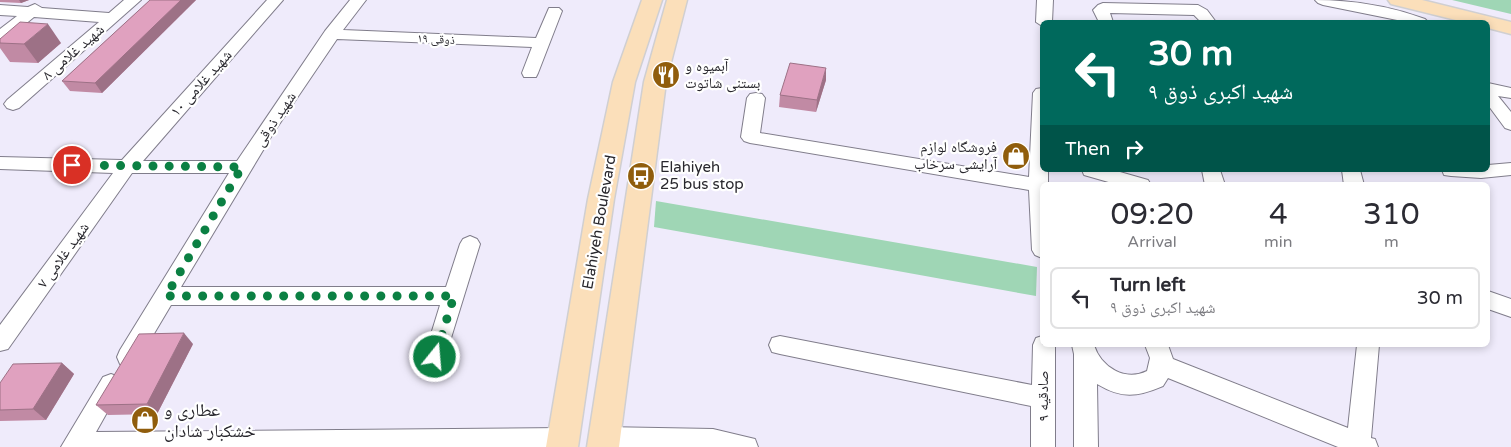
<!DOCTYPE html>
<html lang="en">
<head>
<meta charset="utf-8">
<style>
  body { margin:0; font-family:"Varela Round","Noto Naskh Arabic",sans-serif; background:#f2f2f3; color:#2b2b33; height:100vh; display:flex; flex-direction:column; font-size:19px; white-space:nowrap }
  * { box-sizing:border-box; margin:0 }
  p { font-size:16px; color:#7c7c81 }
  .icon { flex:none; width:28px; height:28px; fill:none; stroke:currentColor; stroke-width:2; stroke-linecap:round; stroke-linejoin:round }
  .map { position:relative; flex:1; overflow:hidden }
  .details { position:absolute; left:1040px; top:182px; width:450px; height:165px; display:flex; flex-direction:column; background:#fff; border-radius:8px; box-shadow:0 2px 8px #0003 }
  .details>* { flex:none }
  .banner { position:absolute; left:1040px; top:20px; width:450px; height:152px; border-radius:8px; box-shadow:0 2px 8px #0003; background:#00695c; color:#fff; overflow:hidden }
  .pin { position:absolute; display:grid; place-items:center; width:42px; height:42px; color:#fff; margin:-21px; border:2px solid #fff; border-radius:50%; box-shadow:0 1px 5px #0007 }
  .me { position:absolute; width:55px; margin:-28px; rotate:17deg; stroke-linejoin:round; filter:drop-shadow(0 0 4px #0008) }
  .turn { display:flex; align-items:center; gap:18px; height:105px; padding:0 25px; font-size:22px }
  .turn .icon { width:65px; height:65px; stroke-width:2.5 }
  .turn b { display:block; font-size:35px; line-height:42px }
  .then { display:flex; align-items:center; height:48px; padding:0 25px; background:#0003; gap:10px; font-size:19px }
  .eta { display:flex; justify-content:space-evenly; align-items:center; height:85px; text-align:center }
  .eta b { font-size:30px; font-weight:600; line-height:35px }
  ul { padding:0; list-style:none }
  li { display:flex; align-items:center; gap:15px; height:62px; margin:0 10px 8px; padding:0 15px; border:2px solid #e1e1e2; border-radius:8px }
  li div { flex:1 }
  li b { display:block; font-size:19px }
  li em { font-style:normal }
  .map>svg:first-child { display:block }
  .green { fill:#9fd6b5 }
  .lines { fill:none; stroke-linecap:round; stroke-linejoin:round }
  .minor-casing { stroke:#807d8b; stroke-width:2 }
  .major-casing { stroke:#d0cfd1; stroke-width:3 }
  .minor { fill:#fff; fill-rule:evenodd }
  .major { fill:#fbdfba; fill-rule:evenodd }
  .wall { fill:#c18aa4 }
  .shaded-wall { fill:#9d7186 }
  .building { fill:#e0a1bf; stroke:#9d7186 }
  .route { stroke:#0b8043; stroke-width:9; stroke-dasharray:0 16.2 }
  .labels { text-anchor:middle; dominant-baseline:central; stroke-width:4.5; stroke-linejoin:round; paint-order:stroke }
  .far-street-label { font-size:12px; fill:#28272d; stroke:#fff }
  .street-label { font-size:15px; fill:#28272d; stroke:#fff }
  .poi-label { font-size:15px; fill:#28272d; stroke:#fff; text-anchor:start }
  .near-poi-label { font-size:18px; fill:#28272d; stroke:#fff; text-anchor:start }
</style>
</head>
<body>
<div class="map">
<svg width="1511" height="447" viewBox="0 0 1511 447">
  <rect width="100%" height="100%" fill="#efebfb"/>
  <g class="green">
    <path d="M1452,0H1511V14Z"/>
    <path d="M656,201L1037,267L1036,296L654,227Z"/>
  </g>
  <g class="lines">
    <g class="minor-casing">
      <g id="minor">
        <path d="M124,0H141L19,108L13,110L7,108L4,104L7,100L99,22L34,17L6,40L0,42V29L17,16L0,15V5L28,7L35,4L42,8L109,13Z"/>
        <path d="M267,0H283L143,161H237L325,31L350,0H366L343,30L536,38L549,8H559L562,11L538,73L536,77H524L522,73L532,47L337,39L274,132L181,287H446L460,244L463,239L470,236L477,239L480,244L443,364L435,367L427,364L424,357L440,305H171L136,364L128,367L120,364L117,357L120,350L229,173H132L8,349L0,351V325L113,173L0,169V157L122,160Z"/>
        <path d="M1037,0H1053L1052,22H1042V26L1036,22Z"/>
        <path d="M1315,0C1353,0 1390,6 1425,19L1428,22H1407L1323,5L1318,3Z"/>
        <path d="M1103,3L1198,5L1207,10L1216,22H1201L1194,15L1110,13L1113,22H1099L1093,10L1098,5Z"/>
        <path d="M1488,83L1511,88V98L1498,96L1511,112V130L1505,128L1488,105Z"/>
        <path d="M1042,88V170H1048V185H1042V258L1035,255L1032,250L1029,190L750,143L744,141L741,137L747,98L750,94L756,93L762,94L765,98L760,133L1029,177L1033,93L1036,89Z"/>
        <path d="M1511,163V175L1481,178L1451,176L1444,175L1442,170H1488V165Z"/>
        <path d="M1082,170H1113L1148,180L1151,185H1119L1084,175Z"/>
        <path d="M1202,170H1220L1225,185H1205Z"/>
        <path d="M1342,170H1360L1364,185H1344Z"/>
        <path d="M1488,291L1511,299V317L1488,309Z"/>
        <path d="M780,336L1032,385L1033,345L1036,338L1042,336V345H1055V447H1031V406L780,354L772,352L769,345L772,338Z"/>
        <path d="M1072,345H1094C1101,367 1125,382 1147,371L1150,358L1145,345H1168L1173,359L1348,428L1357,345H1379L1371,438L1375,439L1378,447H1338L1168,378L1163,386C1137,397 1122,399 1097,384L1098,447H1074V354Z"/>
        <path d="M111,374L119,377L123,384L96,432L564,428L573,431L576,439L573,447H61L103,377Z"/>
        <path d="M604,427L713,429L755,439L758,447H598L595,446L592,438L595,430Z"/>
      </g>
    </g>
    <g class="major-casing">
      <g id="major">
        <path d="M642,0H662L635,82L614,199L578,447H546L588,199L613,82Z"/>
        <path d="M667,0H687L666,82L619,447H587L644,82Z"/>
        <path d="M1388,0H1422L1511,22V34L1488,28V22H1464L1391,4Z"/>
      </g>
    </g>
    <use href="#minor" class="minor"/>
    <use href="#major" class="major"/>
  </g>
  <g class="wall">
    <path d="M0,0H29L21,3L0,2Z"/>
    <path d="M150,0H196L102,93L70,91L62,81Z"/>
    <path d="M0,39L61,43L38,63L10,62L0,48Z"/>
    <path d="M826,80L816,112L779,107L780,95Z"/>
    <path d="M193,344L157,414L108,415L96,405Z"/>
    <path d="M62,363L74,374L46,420L0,421V383Z"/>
  </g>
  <g class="shaded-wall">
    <path d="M19,0H29L21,3Z"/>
    <path d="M181,0H196L102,93L95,83Z"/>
    <path d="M48,24L61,43L38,63L24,44Z"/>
    <path d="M826,68V80L816,112L817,100Z"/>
    <path d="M184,333L193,344L157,414L147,404Z"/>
    <path d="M62,363L74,374L46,420L33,409Z"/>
  </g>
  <g class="building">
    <path d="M150,0H181L95,83L62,81Z"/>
    <path d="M20,22L48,24L24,44L0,43V39Z"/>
    <path d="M790,63L826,68L817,100L780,95Z"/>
    <path d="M184,333L147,404L96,405L139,334Z"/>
    <path d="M62,363L33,409L0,410V383L13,364Z"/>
  </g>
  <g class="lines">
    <path class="route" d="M72,165L242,167L166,296H454L435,357"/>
  </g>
  <defs>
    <g id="restaurant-disc" transform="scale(1.4375)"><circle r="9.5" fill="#905d0c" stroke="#fff"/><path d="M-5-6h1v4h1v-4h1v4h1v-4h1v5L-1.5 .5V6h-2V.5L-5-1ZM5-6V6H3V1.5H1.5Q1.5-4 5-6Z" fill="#fff"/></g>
    <g id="shop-disc" transform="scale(1.4375)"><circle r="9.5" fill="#905d0c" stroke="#fff"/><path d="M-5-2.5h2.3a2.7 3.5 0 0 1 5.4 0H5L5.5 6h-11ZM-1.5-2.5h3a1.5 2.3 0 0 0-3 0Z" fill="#fff"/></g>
    <g id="bus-disc" transform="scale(1.4375)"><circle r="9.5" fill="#905d0c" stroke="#fff"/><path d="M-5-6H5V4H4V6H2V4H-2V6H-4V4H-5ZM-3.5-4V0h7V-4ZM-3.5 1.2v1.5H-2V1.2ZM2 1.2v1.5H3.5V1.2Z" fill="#fff"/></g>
  </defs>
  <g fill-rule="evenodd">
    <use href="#restaurant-disc" x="666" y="75"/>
    <use href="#shop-disc" x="1016" y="156"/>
    <use href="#bus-disc" x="641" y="176"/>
    <use href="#shop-disc" x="145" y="420"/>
  </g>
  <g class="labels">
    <g class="far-street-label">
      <text transform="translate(436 39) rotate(3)">ذوقی ۱۹</text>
    </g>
    <g class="street-label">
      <text transform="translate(73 52) rotate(-41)">شهید غلامی ۸</text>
      <text transform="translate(201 83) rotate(-48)">شهید غلامی ۱۰</text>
      <text transform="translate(275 119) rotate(-56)">شهید ذوقی</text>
      <text transform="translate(599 222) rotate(-80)">Elahiyeh Boulevard</text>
      <text transform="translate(63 255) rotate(-54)">شهید غلامی ۷</text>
      <text transform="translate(1043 396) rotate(-90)">صادقیه ۹</text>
    </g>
    <g class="poi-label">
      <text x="685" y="66">آبمیوه و<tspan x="685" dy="17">بستنی شاتوت</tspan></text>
      <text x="997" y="147" text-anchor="end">فروشگاه لوازم<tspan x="997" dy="17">آرایشی سرخاب</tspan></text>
      <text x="660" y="167">Elahiyeh<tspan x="660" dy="17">25 bus stop</tspan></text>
    </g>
    <g class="near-poi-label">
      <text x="164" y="410">عطاری و<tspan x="164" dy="21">خشکبار شادان</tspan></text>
    </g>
  </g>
</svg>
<div class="pin" style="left:72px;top:165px;background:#d93025"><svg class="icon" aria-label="arrive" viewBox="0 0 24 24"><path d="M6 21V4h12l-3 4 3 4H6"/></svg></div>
<svg class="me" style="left:435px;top:357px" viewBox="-20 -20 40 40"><circle r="17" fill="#0b8043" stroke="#fff" stroke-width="3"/><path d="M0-11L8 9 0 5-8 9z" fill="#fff"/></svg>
<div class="banner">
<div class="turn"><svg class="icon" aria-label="left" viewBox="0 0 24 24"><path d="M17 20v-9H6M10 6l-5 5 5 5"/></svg><div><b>30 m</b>شهید اکبری ذوق ۹</div></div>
<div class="then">Then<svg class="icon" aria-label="right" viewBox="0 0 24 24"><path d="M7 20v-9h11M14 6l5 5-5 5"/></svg></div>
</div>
<section class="details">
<div class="eta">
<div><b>09:20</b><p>Arrival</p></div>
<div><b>4</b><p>min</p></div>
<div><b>310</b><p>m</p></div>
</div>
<ul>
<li><svg class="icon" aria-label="left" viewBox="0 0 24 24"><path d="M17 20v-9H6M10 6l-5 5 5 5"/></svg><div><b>Turn left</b><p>شهید اکبری ذوق ۹</p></div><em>30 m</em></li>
</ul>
</section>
</div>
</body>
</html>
